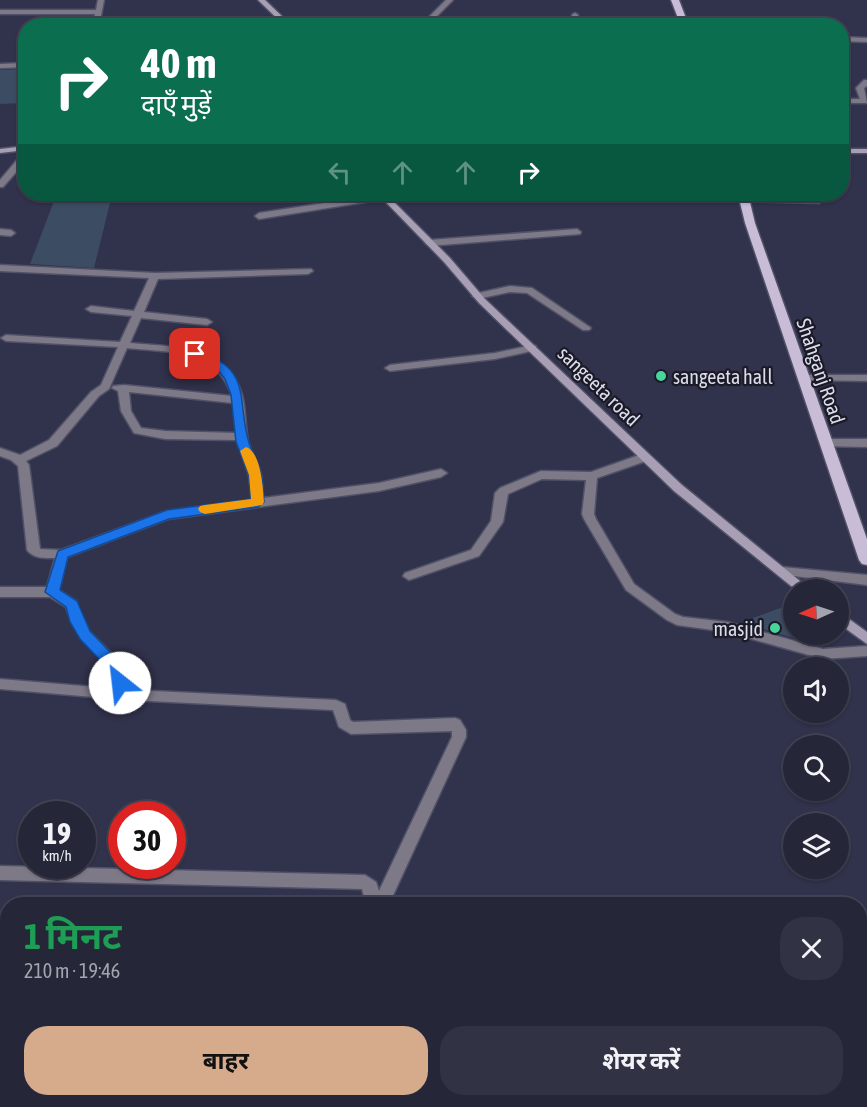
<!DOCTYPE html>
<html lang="hi">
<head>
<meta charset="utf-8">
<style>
  body { margin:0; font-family:"Asap Condensed","Noto Sans Devanagari",sans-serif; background:#313243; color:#f1f3f6; height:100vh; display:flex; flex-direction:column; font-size:22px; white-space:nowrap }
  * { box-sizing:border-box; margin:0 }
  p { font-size:20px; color:#a3a5ae }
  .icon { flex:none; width:33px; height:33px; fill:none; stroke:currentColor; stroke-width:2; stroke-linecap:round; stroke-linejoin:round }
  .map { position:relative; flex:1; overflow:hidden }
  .sheet { position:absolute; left:0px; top:897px; width:867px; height:210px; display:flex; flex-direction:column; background:#252638; border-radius:24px 24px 0 0; box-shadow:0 2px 4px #0004,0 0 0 2px #424353 }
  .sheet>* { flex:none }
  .hud { position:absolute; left:18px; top:18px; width:831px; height:183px; border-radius:24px; box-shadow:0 2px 4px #0004,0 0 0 2px #424353; background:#0b6e4f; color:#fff; overflow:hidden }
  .needle { width:39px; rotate:267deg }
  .fabs { position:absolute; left:783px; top:579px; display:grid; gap:12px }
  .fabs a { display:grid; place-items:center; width:66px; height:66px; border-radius:50%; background:#252638; box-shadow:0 2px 4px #0004,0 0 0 2px #424353; font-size:30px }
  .speed { position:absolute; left:18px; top:801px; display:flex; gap:12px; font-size:30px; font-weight:700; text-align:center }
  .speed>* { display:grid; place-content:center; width:78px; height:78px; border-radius:50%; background:#252638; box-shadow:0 2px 4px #0004,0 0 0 2px #424353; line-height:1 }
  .speed small { font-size:15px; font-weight:400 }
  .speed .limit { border:9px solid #d22; background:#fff; color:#111 }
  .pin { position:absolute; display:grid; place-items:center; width:51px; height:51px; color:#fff; margin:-26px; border-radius:12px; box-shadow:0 3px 9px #0006 }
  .me { position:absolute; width:66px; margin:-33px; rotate:331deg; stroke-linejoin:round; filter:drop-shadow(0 0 4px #0008) }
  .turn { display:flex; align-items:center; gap:21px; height:126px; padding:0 24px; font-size:27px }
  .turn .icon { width:78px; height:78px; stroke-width:2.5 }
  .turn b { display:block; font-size:42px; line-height:51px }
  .lanes { display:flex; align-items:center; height:57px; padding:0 24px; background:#0003; justify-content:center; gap:30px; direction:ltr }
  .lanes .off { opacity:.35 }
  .round { display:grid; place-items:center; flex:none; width:63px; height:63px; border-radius:24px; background:#313243 }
  .head { display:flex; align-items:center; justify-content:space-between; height:102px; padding:0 24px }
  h1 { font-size:36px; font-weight:700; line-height:45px; color:#1e9e55 }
  .button { display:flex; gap:12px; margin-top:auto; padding:12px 24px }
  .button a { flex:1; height:69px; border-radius:24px; background:#d6ab8b; color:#111; font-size:24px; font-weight:700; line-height:69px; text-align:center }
  .button a+a { background:#313243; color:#f1f3f6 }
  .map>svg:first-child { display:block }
  .building { fill:#3c4c63 }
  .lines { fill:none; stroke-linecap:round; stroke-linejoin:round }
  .lane-casing { stroke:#505168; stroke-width:3 }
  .street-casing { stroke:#505168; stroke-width:3 }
  .secondary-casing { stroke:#505168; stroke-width:3 }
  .primary-casing { stroke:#505168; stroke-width:3 }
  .lane { fill:#7e7986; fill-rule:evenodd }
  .street { fill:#7e7986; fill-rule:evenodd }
  .secondary { fill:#a89fb4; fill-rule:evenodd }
  .primary { fill:#c8bcd7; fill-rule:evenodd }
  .route { fill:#1a73e8; stroke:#114b97; stroke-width:1.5 }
  .slow { fill:#f59e0b }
  .poi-dot { fill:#49d49c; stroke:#1a1b26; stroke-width:2 }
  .labels { text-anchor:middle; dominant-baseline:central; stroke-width:4.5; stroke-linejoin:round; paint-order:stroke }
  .street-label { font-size:20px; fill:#dbdded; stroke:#1a1b26 }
  .poi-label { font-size:20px; fill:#dbdded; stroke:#1a1b26; text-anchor:start }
</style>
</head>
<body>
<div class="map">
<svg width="867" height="1107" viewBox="0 0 867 1107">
  <rect width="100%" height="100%" fill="#31324b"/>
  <g class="building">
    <path d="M26,69V103L0,104V70Z"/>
    <path d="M111,199L94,268L30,264L54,201Z"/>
    <path d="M783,607L794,614V638L758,628L753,618Z"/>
  </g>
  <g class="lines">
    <g class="lane-casing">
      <path id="lane" d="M575,13L578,15V26H572V15Z"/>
    </g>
    <g class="street-casing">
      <g id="street">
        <path d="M98,0H104L99,26H93L95,14H0V10H96Z"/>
        <path d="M446,0H453L427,26H420Z"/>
        <path d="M842,37L867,38V42L842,41Z"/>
        <path d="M26,63V67L0,68V64Z"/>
        <path d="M864,80H867V86L864,88L867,103H842V99H860L856,88Z"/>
        <path d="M23,153H26V161L3,187H0V180Z"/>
        <path d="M384,194L472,195L468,198L384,199L259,219L255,216L259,213Z"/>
        <path d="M711,194H746L747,196L819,197L823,200L819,203L745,201C736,195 721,200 711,194Z"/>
        <path d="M0,229L11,230L15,233L11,236L0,235Z"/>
        <path d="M577,229L581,232L580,234L429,246L425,243L429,240Z"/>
        <path d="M0,265L155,273L311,269L313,271L308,274L158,279L144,312L207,319L212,322L207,325L141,318L130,343C173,347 228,345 242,395C246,409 245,426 248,441C251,453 258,463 261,475C262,483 262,491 263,498L379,483L441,469L447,473L441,477L379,491L168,519L67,557L59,590L76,601L83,621L90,632L114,656L133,690L336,700L345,704L350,720L353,722L455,718L460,720L466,730V737L389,904H366L362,889L0,880V866L365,875L376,882L379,891L452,737V731L351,734L339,727L333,710L129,700L0,689V679L119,689C114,680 110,671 104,663C87,641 75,636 66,607L50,597H0V587H47L55,558C45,558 34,559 27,550L18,466L11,460L0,456V448L20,455L49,440L91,392L101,385L118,347L6,341L1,338L6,335L120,342L132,316L91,312L86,309L91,306L134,311L149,278L0,271ZM127,348C171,353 216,348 232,396L124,385L113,386L112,388L118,391L121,411L134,433L165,439L237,440L249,475L252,500L167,511L61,550L40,549L29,465L26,461L57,446L99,396L109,389ZM129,392L233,403L236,433L165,431L141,428L131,411Z"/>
        <path d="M510,286L532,288L591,328L589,330H583L527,293L510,292L477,299L472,296L474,294Z"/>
        <path d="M532,345L536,346V350L495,359L390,371L385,368L390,365L495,353Z"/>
        <path d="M803,375H867V381L799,380L798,378Z"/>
        <path d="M825,439H867V447L821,446L820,443L821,440Z"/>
        <path d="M645,453L651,457L649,460L597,478L594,514L596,519L634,584L675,614L683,617L727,622L823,649L867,646V656L823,659L727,632L677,625L667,620L626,590L584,519L582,514L586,480L542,479L508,494L503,522L479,556L409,580L403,576L405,573L471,550L491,521L495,493L500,488L541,471L591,472Z"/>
        <path d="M782,567L867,575V585L778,574L776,571L778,568Z"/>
        <path d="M867,985V1001L860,1002V986Z"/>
        <path d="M8,1090V1100H17L14,1105L0,1107V1092Z"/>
      </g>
    </g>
    <g class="secondary-casing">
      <g id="secondary">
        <path d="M258,0H265L292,26H285Z"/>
        <path d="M26,146V150L0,153V149Z"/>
        <rect x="842" y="149" width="25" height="4"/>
        <path d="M378,194H386L450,258L485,299L649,454L682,485L811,590H796L674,491L479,303L444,262Z"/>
        <path d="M838,611L867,632V644L838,623Z"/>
      </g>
    </g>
    <g class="primary-casing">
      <g id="primary">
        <path d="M671,0H679L689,26H681Z"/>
        <path d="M738,194H748L755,223L867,539V565L862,564L859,560L745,223Z"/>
        <path d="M867,1087V1107H853L856,1100H860V1090Z"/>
      </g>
    </g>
    <use href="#lane" class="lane"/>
    <use href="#street" class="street"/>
    <use href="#secondary" class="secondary"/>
    <use href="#primary" class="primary"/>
  </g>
  <path class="route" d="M195,351C254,367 236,400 249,443C253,454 259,464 261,474C264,483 263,493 264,502L258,507L169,519L68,557L60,590L77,601L90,631L114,656L128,683L126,687H115L104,664L80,639L70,622L66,607L45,592L58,551L167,510L251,499L249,475L236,442L231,395L225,379L216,368L191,357L190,354Z"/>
  <path class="slow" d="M246,447C261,452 263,488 264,502L262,505L205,514L200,512L198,509L200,506L205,505L251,499L249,475L240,451Z"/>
  <g class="poi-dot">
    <circle cx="661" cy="376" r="6"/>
    <circle cx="775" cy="628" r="6"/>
  </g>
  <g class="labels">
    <g class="street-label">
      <text transform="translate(821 371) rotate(71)">Shahganj Road</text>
      <text transform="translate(599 386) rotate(44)">sangeeta road</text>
    </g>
    <g class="poi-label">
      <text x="673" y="376">sangeeta hall</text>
      <text x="763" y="628" text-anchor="end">masjid</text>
    </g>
  </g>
</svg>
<div class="fabs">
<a><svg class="needle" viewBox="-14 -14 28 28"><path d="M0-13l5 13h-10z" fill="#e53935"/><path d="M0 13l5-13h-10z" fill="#a3a5ae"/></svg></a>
<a><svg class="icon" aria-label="sound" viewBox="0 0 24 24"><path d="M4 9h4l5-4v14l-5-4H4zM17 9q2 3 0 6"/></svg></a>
<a><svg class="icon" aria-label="search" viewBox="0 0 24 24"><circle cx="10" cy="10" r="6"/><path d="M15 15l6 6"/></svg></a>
<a><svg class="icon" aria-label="layers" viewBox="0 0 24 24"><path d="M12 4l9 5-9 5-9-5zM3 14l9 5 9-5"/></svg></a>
</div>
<div class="speed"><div>19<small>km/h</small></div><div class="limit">30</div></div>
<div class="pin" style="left:195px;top:354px;background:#d93025"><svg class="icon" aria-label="arrive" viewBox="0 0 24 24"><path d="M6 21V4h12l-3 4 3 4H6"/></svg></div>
<svg class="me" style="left:120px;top:683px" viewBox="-20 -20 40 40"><circle r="19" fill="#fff"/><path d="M0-13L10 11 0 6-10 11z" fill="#1a73e8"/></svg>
<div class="hud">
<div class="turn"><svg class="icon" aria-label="right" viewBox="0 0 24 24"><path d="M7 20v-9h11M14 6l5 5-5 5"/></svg><div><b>40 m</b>दाएँ मुड़ें</div></div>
<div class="lanes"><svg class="icon off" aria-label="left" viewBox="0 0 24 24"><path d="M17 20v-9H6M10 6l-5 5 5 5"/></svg><svg class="icon off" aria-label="ahead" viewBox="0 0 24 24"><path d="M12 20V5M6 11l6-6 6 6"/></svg><svg class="icon off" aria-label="ahead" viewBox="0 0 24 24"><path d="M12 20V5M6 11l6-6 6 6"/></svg><svg class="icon" aria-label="right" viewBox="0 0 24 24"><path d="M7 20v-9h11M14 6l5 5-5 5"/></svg></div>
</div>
<section class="sheet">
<div class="head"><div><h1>1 मिनट</h1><p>210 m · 19:46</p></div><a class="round"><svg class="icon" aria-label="close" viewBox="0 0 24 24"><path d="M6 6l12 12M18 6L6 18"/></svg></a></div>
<div class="button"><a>बाहर</a><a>शेयर करें</a></div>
</section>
</div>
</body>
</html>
